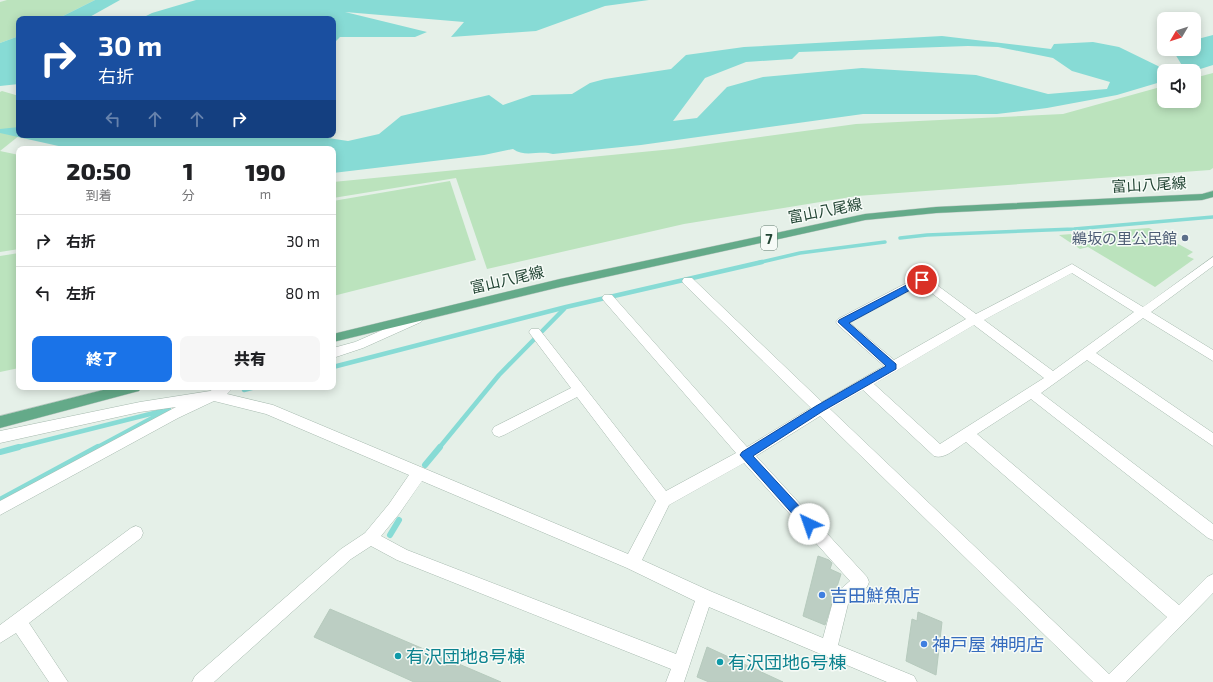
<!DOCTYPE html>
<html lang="ja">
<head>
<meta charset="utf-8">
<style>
  body { margin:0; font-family:"Exo 2","Noto Sans JP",sans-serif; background:#f6f6f6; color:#202124; height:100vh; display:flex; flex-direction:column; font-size:15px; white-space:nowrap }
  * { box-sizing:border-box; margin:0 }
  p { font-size:13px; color:#757577 }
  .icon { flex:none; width:22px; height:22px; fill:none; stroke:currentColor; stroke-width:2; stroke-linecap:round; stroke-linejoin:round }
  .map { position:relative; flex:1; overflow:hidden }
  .drawer { position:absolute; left:16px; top:146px; width:320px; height:244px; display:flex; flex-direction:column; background:#fff; border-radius:8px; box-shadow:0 2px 10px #0003 }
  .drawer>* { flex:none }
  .guide { position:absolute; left:16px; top:16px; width:320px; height:122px; border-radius:8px; box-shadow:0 2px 10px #0003; background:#1a4fa0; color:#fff; overflow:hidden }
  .needle { width:26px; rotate:231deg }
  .buttons { position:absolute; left:1157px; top:12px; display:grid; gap:8px }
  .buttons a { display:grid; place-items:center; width:44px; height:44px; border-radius:8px; background:#fff; box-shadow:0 2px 10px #0003; font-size:20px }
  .pin { position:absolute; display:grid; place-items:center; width:34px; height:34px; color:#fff; margin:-17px; border:2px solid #fff; border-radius:50%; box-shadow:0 1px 4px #0007 }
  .me { position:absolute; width:44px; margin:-22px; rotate:318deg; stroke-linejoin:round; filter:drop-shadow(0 0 3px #0008) }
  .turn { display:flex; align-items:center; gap:14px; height:84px; padding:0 16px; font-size:18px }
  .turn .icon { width:52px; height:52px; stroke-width:2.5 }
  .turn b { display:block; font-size:28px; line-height:34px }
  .lanes { display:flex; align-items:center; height:38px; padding:0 16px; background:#0003; justify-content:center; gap:20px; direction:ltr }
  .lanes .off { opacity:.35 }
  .eta { display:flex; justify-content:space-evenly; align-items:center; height:68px; text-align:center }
  .eta b { font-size:24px; font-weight:800; line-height:28px }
  .button { display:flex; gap:8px; margin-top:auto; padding:8px 16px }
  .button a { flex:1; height:46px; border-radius:8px; background:#1a73e8; color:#fff; font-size:16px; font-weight:800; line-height:46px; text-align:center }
  .button a+a { background:#f6f6f6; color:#202124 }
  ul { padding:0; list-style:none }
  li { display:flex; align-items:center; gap:12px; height:52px; padding:0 16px; border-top:1px solid #e0e0e0 }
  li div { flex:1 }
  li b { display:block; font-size:15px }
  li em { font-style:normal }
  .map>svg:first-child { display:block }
  .green { fill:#bbe3bd }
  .water { fill:#87dbd5; fill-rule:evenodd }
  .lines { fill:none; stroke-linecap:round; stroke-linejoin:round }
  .stream-far2 { stroke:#87dbd5; stroke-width:3.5 }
  .stream-far1 { stroke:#87dbd5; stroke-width:4.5 }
  .stream { stroke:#87dbd5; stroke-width:6 }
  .building { fill:#bccec3; stroke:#b6cabd }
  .minor-casing { stroke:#a6b9ae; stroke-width:1 }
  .major-casing { stroke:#c1cbc6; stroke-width:1 }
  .minor { fill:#fff; fill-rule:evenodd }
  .major { fill:#64aa89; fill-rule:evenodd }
  .route { fill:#1a73e8; stroke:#114b97 }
  .service-dot { fill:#5c6f8a; stroke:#f6fbf7; stroke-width:1.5 }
  .shop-dot { fill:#3f7fe0; stroke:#f6fbf7; stroke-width:1.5 }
  .culture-dot { fill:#0f9aa8; stroke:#f6fbf7; stroke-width:1.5 }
  .labels { text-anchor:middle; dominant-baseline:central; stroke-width:3; stroke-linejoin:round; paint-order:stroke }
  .shield { fill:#f6fbf7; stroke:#617b6e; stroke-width:1 }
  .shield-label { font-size:14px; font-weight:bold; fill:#214433 }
  .street-label { font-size:15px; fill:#214433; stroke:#f6fbf7 }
  .service-label { font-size:15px; fill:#4e5e75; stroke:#f6fbf7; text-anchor:end }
  .near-shop-label { font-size:18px; fill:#366cbe; stroke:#f6fbf7; text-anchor:start }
  .near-culture-label { font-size:18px; fill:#0d838f; stroke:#f6fbf7; text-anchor:start }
</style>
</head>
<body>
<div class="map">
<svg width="1213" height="682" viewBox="0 0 1213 682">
  <rect width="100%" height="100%" fill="#e5f0e8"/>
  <g class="green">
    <path d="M7,0H95L57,19H19V36L0,43V2Z"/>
    <path d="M1213,73V168L1210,170L857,196L684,224L487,269L456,178L333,198V182L673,149L856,124L1063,114L1164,86V101H1194V78Z"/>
    <path d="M2,91L19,96L20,135L0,151L19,155V249L0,252V92Z"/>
    <path d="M450,181L476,260L333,296V201Z"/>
    <path d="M1149,228L1193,252L1187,256L1194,259L1155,287L1088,247L1080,249L1059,235Z"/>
    <path d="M19,253V368L0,372V256Z"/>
  </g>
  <g class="water">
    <path d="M95,0H120L86,19H57Z"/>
    <path d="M196,0H649L605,6L536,31L451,37L464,22L345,12L427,32L415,37H340L333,44V19H140L152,13Z"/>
    <path d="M1213,35V65L1194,71H1164V81L1117,95L1047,108L997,114H863L641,145L553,154C539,150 525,158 513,149L484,155L333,173V149H72L0,133V129L19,127V135H308L348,141L379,134L401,116L489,95L503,105L532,95L572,94L590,83L605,79L671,69L686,55L744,47L942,36L1051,49L1054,44L1093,42L1119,47L1160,67H1183L1172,49H1194V40ZM968,46L998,47L1053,58L1072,71L1110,82L1107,89L1048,94L976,75L862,68L763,77L727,87L697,118L673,121L705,78L746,62L792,59L799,52Z"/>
    <path d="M19,36V84L0,86V43Z"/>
  </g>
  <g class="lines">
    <g class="stream-far2">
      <path d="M900,238L927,235L1074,229L1213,217"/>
      <path d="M757,263L800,253L885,242"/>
    </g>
    <g class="stream-far1">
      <path d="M333,367L566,307L762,262"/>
      <path d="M244,390L256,387"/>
      <path d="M15,448L162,411"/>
      <path d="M96,448L169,409"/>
      <path d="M439,448L499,375L564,309"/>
    </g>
    <g class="stream">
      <path d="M0,452L19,447"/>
      <path d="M425,465L440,447"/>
      <path d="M0,500L98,447"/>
      <path d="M390,535L399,520"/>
    </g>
  </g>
  <g class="building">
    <path d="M818,556L829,560L832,563L830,569L841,574L825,625L803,616Z"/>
    <path d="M330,609L501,682H414L314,637Z"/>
    <path d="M918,612L942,622L936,675L906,661L912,619L917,621Z"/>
    <path d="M707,647L783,682H709L697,677Z"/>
  </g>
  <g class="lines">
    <g class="minor-casing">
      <g id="minor">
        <path d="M1213,257V266L1151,312L1213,350V361L1143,318L1096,353L1213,433V446L1087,360L1041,393L1213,524V540L1208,538L1031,399L977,434L1179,605L1207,577L1213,574V593L1126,682H1093L820,416L756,456L867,577L869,582L867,587L848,604L838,645L914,676L917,682H887L709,607L684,682H666L671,669L397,560L371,546L351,559L214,682H192L195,676L341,549L365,533L389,504L409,475L266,414L214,401L178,418L0,515V501L176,407L140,412L0,443V431L140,402L210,391L217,387H234L227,394L273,405L628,554L656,501L577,397L504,435L499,437L494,435L492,431L494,427L571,388L531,335L529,332L531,329H539L666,491L736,453L604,301L602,298L604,295H612L747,447L811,408L684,284L682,281L684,278H692L822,402L884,366L838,325L836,322L838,319L918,277H926L976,314L1072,264L1143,307ZM1072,273L1134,312L1053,371L984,320ZM921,285L966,319L894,360L850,323ZM974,325L1044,378L940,444L874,384ZM863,390L934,456C945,460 957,447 966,442L1167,617L1109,674L830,409ZM744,463L850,581L835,594L823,638L710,591L642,560L669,505ZM422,481L627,568L695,601L676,654L407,550L381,536L399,514Z"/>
        <path d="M417,315L421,316L423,319L421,322L363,348L333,358V348L355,342Z"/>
        <path d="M136,526L141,528L143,533L141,538L29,623L68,682H49L16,633L0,643V625L131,528Z"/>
      </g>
    </g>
    <g class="major-casing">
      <g id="major">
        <path d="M1213,191V197L1202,200L936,213L865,220L560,287L333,342V334L560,279L865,214L936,207L1202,194Z"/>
        <path d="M115,387H141L139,391L135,392L0,428V416Z"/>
      </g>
    </g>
    <use href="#minor" class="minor"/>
    <use href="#major" class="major"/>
  </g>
  <path class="route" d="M922,277L925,278V282L849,323L896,364V369L823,411L753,456L813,521L814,524L813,528L809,530L805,528L740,455L742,452L816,406L886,366L838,322L839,320Z"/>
  <circle class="service-dot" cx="1185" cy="238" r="4"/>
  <g class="shop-dot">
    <circle cx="822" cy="595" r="4"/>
    <circle cx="924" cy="644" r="4"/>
  </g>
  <g class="culture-dot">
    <circle cx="398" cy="656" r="4"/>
    <circle cx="720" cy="662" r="4"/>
  </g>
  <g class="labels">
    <rect class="shield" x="761" y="226" width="16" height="24" rx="3"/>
    <g class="shield-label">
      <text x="769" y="238">7</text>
    </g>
    <g class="street-label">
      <text transform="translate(1149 184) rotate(-3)">富山八尾線</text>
      <text transform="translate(825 210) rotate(-11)">富山八尾線</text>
      <text transform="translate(507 279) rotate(-13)">富山八尾線</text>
    </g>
    <g class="service-label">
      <text x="1177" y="238">鵜坂の里公民館</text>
    </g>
    <g class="near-shop-label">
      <text x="830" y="595">吉田鮮魚店</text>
      <text x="932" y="644">神戸屋 神明店</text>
    </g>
    <g class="near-culture-label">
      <text x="406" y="656">有沢団地8号棟</text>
      <text x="728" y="662">有沢団地6号棟</text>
    </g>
  </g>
</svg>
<div class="buttons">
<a><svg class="needle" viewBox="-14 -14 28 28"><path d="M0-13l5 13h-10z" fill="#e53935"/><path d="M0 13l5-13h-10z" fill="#757577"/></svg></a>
<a><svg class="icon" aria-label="sound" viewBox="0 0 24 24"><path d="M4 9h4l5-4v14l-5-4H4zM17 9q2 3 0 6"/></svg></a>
</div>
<div class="pin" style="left:922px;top:280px;background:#d93025"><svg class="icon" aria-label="arrive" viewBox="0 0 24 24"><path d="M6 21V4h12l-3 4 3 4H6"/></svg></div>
<svg class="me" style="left:809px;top:524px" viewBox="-20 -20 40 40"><circle r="19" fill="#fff"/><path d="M0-13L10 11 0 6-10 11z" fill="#1a73e8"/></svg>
<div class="guide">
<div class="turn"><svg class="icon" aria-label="right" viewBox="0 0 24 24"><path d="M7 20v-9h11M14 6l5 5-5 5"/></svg><div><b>30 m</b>右折</div></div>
<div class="lanes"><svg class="icon off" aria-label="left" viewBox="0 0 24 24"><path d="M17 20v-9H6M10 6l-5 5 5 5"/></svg><svg class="icon off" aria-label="ahead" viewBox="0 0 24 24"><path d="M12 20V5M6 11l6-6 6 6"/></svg><svg class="icon off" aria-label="ahead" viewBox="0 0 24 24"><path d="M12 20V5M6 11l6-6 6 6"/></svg><svg class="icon" aria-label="right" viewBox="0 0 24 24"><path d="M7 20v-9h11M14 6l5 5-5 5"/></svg></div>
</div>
<section class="drawer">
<div class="eta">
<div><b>20:50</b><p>到着</p></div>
<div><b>1</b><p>分</p></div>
<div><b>190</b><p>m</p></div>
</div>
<ul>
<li><svg class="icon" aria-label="right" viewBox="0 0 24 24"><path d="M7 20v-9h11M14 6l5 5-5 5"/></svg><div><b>右折</b></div><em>30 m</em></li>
<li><svg class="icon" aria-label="left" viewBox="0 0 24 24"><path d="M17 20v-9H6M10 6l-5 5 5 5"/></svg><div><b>左折</b></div><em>80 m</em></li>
</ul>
<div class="button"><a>終了</a><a>共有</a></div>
</section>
</div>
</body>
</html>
